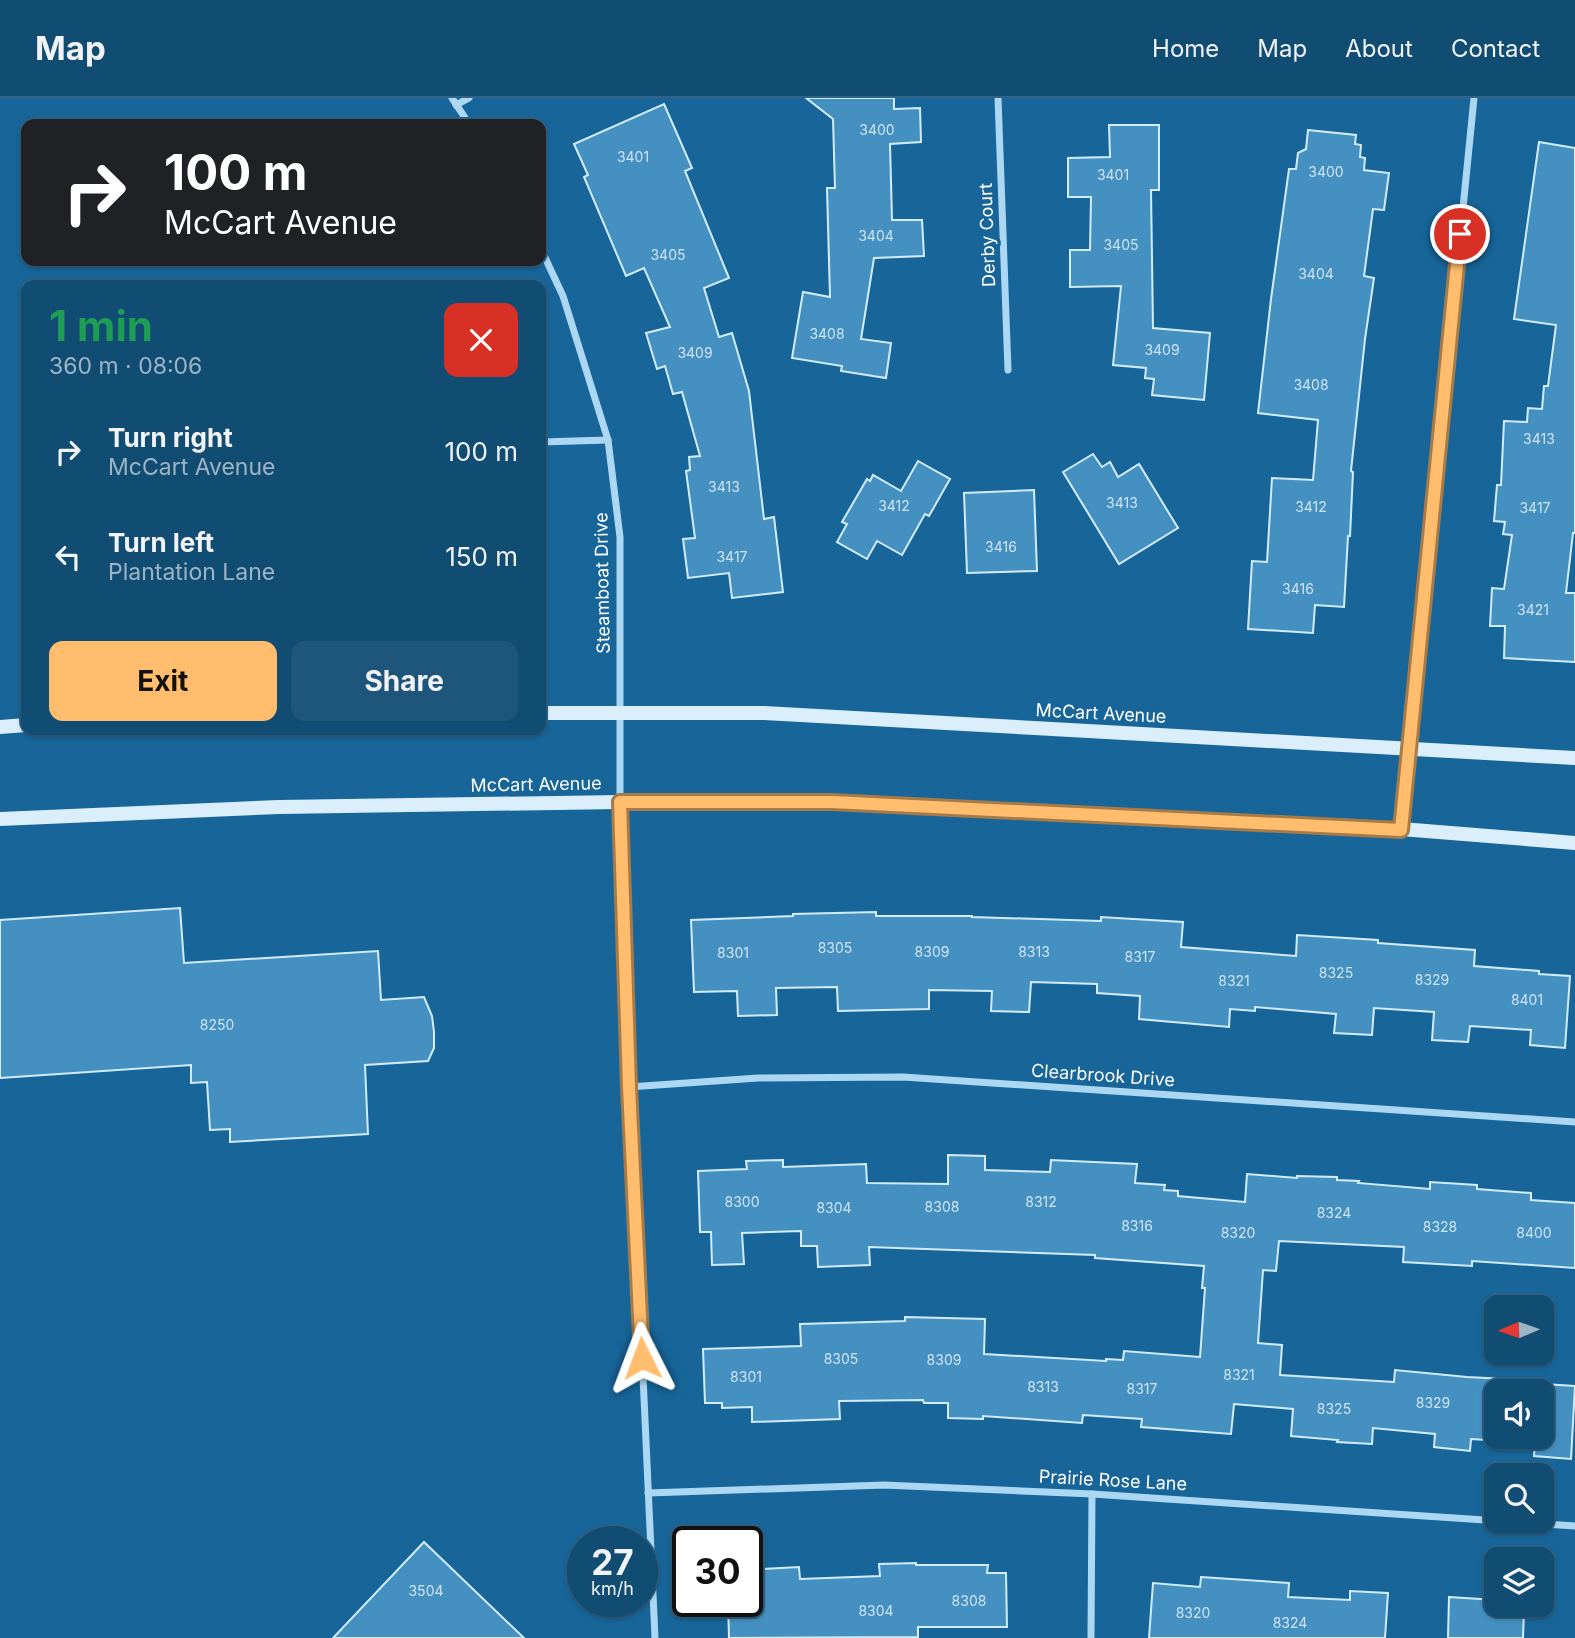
<!DOCTYPE html>
<html lang="en">
<head>
<meta charset="utf-8">
<style>
  body { margin:0; font-family:Inter,sans-serif; background:#1e567b; color:#f1f3f6; height:100vh; display:flex; flex-direction:column; font-size:26px; white-space:nowrap }
  * { box-sizing:border-box; margin:0 }
  p { font-size:23px; color:#9cb4c4 }
  .icon { flex:none; width:38px; height:38px; fill:none; stroke:currentColor; stroke-width:2; stroke-linecap:round; stroke-linejoin:round }
  .map { position:relative; flex:1; overflow:hidden }
  .sheet { position:absolute; left:21px; top:182px; width:525px; height:455px; display:flex; flex-direction:column; background:#114c73; border-radius:14px; box-shadow:0 2px 5px #0004,0 0 0 2px #306385 }
  .sheet>* { flex:none }
  .banner { position:absolute; left:21px; top:21px; width:525px; height:147px; border-radius:14px; box-shadow:0 2px 5px #0004,0 0 0 2px #306385; background:#202124; color:#fff; overflow:hidden }
  .needle { width:46px; rotate:268deg }
  .fabs { position:absolute; left:1484px; top:1197px; display:grid; gap:14px }
  .fabs a { display:grid; place-items:center; width:70px; height:70px; border-radius:14px; background:#114c73; box-shadow:0 2px 5px #0004,0 0 0 2px #306385; font-size:35px }
  .speed { position:absolute; left:567px; top:1428px; display:flex; gap:14px; font-size:35px; font-weight:700; text-align:center }
  .speed>* { display:grid; place-content:center; width:91px; height:91px; border-radius:50%; background:#114c73; box-shadow:0 2px 5px #0004,0 0 0 2px #306385; line-height:1 }
  .speed small { font-size:18px; font-weight:400 }
  .speed .limit { border:4px solid #111; border-radius:10px; background:#fff; color:#111 }
  .pin { position:absolute; display:grid; place-items:center; width:60px; height:60px; color:#fff; margin:-30px; border:4px solid #fff; border-radius:50%; box-shadow:0 2px 7px #0007 }
  .me { position:absolute; width:77px; margin:-38px; rotate:357deg; stroke-linejoin:round; filter:drop-shadow(0 0 5px #0008) }
  .turn { display:flex; align-items:center; gap:24px; height:147px; padding:0 28px; font-size:32px }
  .turn .icon { width:91px; height:91px; stroke-width:2.5 }
  .turn b { display:block; font-size:49px; line-height:60px }
  .round { display:grid; place-items:center; flex:none; width:74px; height:74px; border-radius:14px; background:#1e567b }
  .overview { display:flex; align-items:center; justify-content:space-between; height:119px; padding:0 28px }
  h1 { font-size:42px; font-weight:700; line-height:52px; color:#1e9e55 }
  .cta { display:flex; gap:14px; margin-top:auto; padding:14px 28px }
  .cta a { flex:1; height:80px; border-radius:14px; background:#ffbd6d; color:#111; font-size:28px; font-weight:700; line-height:80px; text-align:center }
  .cta a+a { background:#1e567b; color:#f1f3f6 }
  ul { padding:0; list-style:none }
  li { display:flex; align-items:center; gap:21px; height:105px; padding:0 28px }
  li div { flex:1 }
  li b { display:block; font-size:26px }
  li em { font-style:normal }
  header { display:flex; align-items:center; gap:42px; box-sizing:border-box; height:98px; padding:0 35px; background:#114c73; border-bottom:2px solid #306385 }
  header strong { font-size:33px }
  nav { display:flex; gap:38px; margin-inline-start:auto; font-size:24px }
  .map>svg:first-child { display:block }
  .building { fill:#4490c1; stroke:#d3ecfc; stroke-width:2; fill-rule:evenodd }
  .lines { fill:none; stroke-linecap:round; stroke-linejoin:round }
  .street { stroke:#acd7f2; stroke-width:7 }
  .secondary { stroke:#dbeefc; stroke-width:14 }
  .route-casing { stroke:#a67b47; stroke-width:18 }
  .route { stroke:#ffbd6d; stroke-width:12 }
  .labels { text-anchor:middle; dominant-baseline:central; stroke-width:7; stroke-linejoin:round; paint-order:stroke }
  .number-label { font-size:14px; fill:#d0e3f0 }
  .street-label { font-size:18px; fill:#fff; stroke:#176599 }
</style>
</head>
<body>
<header>
<strong>Map</strong>
<nav><a>Home</a><a>Map</a><a>About</a><a>Contact</a></nav>
</header>
<div class="map">
<svg width="1575" height="1540" viewBox="0 0 1575 1540">
  <rect width="100%" height="100%" fill="#176599"/>
  <g class="building">
    <path d="M806,0H894V11L920,10L921,44L890,46L892,122H922L924,158L874,160L861,241L891,245L886,280L841,273L842,268L792,260L803,194L830,199L827,90H835L833,21Z"/>
    <path d="M664,6L692,70L685,73L729,180L704,190L719,239L732,235L749,293L764,421L774,419L783,494L732,500L729,475L688,480L683,441L695,440L686,373L690,372L689,359L700,358L682,294L673,296L665,268L657,271L646,235L670,229L644,170L626,178L584,79L588,77L574,46Z"/>
    <path d="M1109,27H1159V92H1151L1153,230L1210,235L1204,302L1152,297L1154,281L1145,280L1146,270L1113,267L1121,188L1070,189V152H1090L1091,99H1068V60L1110,59Z"/>
    <path d="M1308,32L1356,37L1355,46L1361,47L1360,59L1365,60L1364,72L1389,75L1384,112L1373,111L1364,178L1374,180L1365,241L1351,373L1353,374L1350,438H1348L1344,509L1315,507L1313,535L1248,531L1252,463L1267,464L1272,380L1313,382L1318,322L1258,315L1271,201L1289,71H1296L1298,55L1306,51Z"/>
    <path d="M1539,44L1575,50V435H1573L1566,495H1575V564L1504,560L1505,528H1490L1492,490L1504,491L1512,437L1503,436L1505,424L1494,423L1497,387H1501L1504,323L1527,324L1528,310L1542,311L1544,288H1548L1556,227L1514,221Z"/>
    <path d="M1093,356L1102,369L1110,364L1118,379L1139,366L1178,430L1119,466L1063,374Z"/>
    <path d="M918,363L950,381L929,418L925,416L902,457L877,443L867,461L837,444L847,426L842,424L867,381L870,383L873,377L901,393Z"/>
    <path d="M1034,392L1037,473L967,475L964,395Z"/>
    <path d="M180,810L184,865L378,853L381,902L424,899L432,918L434,934V950L428,963L365,967L368,1036L230,1044V1031L210,1032L207,984L191,985V967L0,980V822Z"/>
    <path d="M876,814V818H972V819L1101,823V819L1183,824L1181,849L1296,858L1297,837L1378,842V845L1475,852L1474,868L1539,873V876L1570,878L1565,950L1530,947L1531,932L1470,928L1468,944L1432,942L1434,914L1374,910L1372,937L1334,935L1336,916L1255,909V913L1230,911L1229,929L1139,921L1140,898L1097,895V886L1031,884L1029,914L991,913L992,893L929,892V911L838,913L837,889L776,890L777,917L738,918L737,893L694,894L691,822L793,818V816Z"/>
    <path d="M948,1057L985,1058V1072L1050,1074L1051,1062L1137,1066L1135,1085L1165,1087L1164,1092L1178,1093V1098L1245,1104L1247,1076L1297,1080V1078L1337,1079V1082L1359,1083L1358,1085L1430,1091V1084L1477,1087V1091L1531,1095V1102L1575,1105V1170L1472,1163V1168L1403,1164L1404,1149L1279,1143L1276,1173L1263,1172L1258,1245L1282,1247L1280,1277L1394,1284L1395,1272L1467,1279L1544,1283V1286L1575,1288L1571,1361L1534,1358L1535,1345L1471,1341L1470,1353L1434,1349L1435,1336L1373,1330L1372,1346L1337,1344L1338,1342L1291,1338L1293,1311L1234,1306L1231,1336L1141,1329L1142,1321L1083,1317L1082,1325L983,1318V1321L948,1320V1305H924L923,1302L839,1303L840,1321L752,1324V1309L722,1310V1305H705L703,1251L801,1248L800,1226L905,1223V1219L985,1221L984,1256L1106,1263V1261L1123,1262L1124,1253L1200,1259L1205,1190H1202L1204,1168L1095,1160V1157L869,1149L870,1167L818,1169L817,1148H801V1133L742,1135L744,1166L712,1167L711,1134H700L698,1073L747,1071L746,1063L783,1062V1069L866,1066L867,1085L948,1086ZM1496,1293H1542V1339H1496Z"/>
    <path d="M424,1444L524,1540H333Z"/>
    <path d="M916,1465V1467H988L987,1475H1006L1007,1529H918V1539L729,1540L728,1503H747V1491L762,1490L761,1471L799,1469L800,1481L880,1478L879,1466Z"/>
    <path d="M1201,1479L1289,1485L1288,1499L1350,1502V1493L1388,1495L1385,1540H1149L1153,1485L1200,1489Z"/>
    <path d="M1449,1499L1496,1502V1507H1509V1512L1524,1513L1523,1540H1448Z"/>
  </g>
  <g class="lines">
    <g class="street">
      <path d="M452,0L469,26"/>
      <path d="M998,0L1008,272"/>
      <path d="M456,7L469,0"/>
      <path d="M541,151L563,198L608,342L620,439V704L628,950L655,1540"/>
      <path d="M541,344L608,342"/>
      <path d="M1401,731L1474,0"/>
      <path d="M629,989L758,980L903,979L1575,1024"/>
      <path d="M648,1395L884,1387L1092,1396L1575,1428"/>
      <path d="M1091,1540L1092,1396"/>
    </g>
    <g class="secondary">
      <path d="M541,615H764L1575,660"/>
      <path d="M0,629L26,627"/>
      <path d="M0,721L279,709L620,704H832L1401,731L1575,745"/>
    </g>
  </g>
  <g class="lines">
    <g class="route-casing">
      <path id="route" d="M642,1260L629,989L620,704H832L1401,732L1460,136"/>
    </g>
    <use href="#route" class="route"/>
  </g>
  <g class="labels">
    <g class="number-label">
      <text x="877" y="31">3400</text>
      <text x="633" y="58">3401</text>
      <text x="1326" y="73">3400</text>
      <text x="1113" y="76">3401</text>
      <text x="876" y="137">3404</text>
      <text x="1121" y="146">3405</text>
      <text x="668" y="156">3405</text>
      <text x="1316" y="175">3404</text>
      <text x="827" y="235">3408</text>
      <text x="1162" y="251">3409</text>
      <text x="695" y="254">3409</text>
      <text x="1311" y="286">3408</text>
      <text x="1539" y="340">3413</text>
      <text x="724" y="388">3413</text>
      <text x="1122" y="404">3413</text>
      <text x="894" y="407">3412</text>
      <text x="1311" y="408">3412</text>
      <text x="1535" y="409">3417</text>
      <text x="1001" y="448">3416</text>
      <text x="732" y="458">3417</text>
      <text x="1298" y="490">3416</text>
      <text x="1533" y="511">3421</text>
      <text x="835" y="849">8305</text>
      <text x="932" y="853">8309</text>
      <text x="1034" y="853">8313</text>
      <text x="733" y="854">8301</text>
      <text x="1140" y="858">8317</text>
      <text x="1336" y="874">8325</text>
      <text x="1432" y="881">8329</text>
      <text x="1234" y="882">8321</text>
      <text x="1527" y="901">8401</text>
      <text x="217" y="926">8250</text>
      <text x="742" y="1103">8300</text>
      <text x="1041" y="1103">8312</text>
      <text x="942" y="1108">8308</text>
      <text x="834" y="1109">8304</text>
      <text x="1334" y="1114">8324</text>
      <text x="1137" y="1127">8316</text>
      <text x="1440" y="1128">8328</text>
      <text x="1238" y="1134">8320</text>
      <text x="1534" y="1134">8400</text>
      <text x="841" y="1260">8305</text>
      <text x="944" y="1261">8309</text>
      <text x="1239" y="1276">8321</text>
      <text x="746" y="1278">8301</text>
      <text x="1043" y="1288">8313</text>
      <text x="1142" y="1290">8317</text>
      <text x="1433" y="1304">8329</text>
      <text x="1334" y="1310">8325</text>
      <text x="426" y="1492">3504</text>
      <text x="969" y="1502">8308</text>
      <text x="876" y="1512">8304</text>
      <text x="1193" y="1514">8320</text>
      <text x="1290" y="1524">8324</text>
    </g>
    <g class="street-label">
      <text transform="translate(987 137) rotate(-92)">Derby Court</text>
      <text transform="translate(602 485) rotate(-91)">Steamboat Drive</text>
      <text transform="translate(1101 615) rotate(3)">McCart Avenue</text>
      <text transform="translate(536 686) rotate(-1)">McCart Avenue</text>
      <text transform="translate(1103 977) rotate(4)">Clearbrook Drive</text>
      <text transform="translate(1113 1382) rotate(3)">Prairie Rose Lane</text>
    </g>
  </g>
</svg>
<div class="fabs">
<a><svg class="needle" viewBox="-14 -14 28 28"><path d="M0-13l5 13h-10z" fill="#e53935"/><path d="M0 13l5-13h-10z" fill="#9cb4c4"/></svg></a>
<a><svg class="icon" aria-label="sound" viewBox="0 0 24 24"><path d="M4 9h4l5-4v14l-5-4H4zM17 9q2 3 0 6"/></svg></a>
<a><svg class="icon" aria-label="search" viewBox="0 0 24 24"><circle cx="10" cy="10" r="6"/><path d="M15 15l6 6"/></svg></a>
<a><svg class="icon" aria-label="layers" viewBox="0 0 24 24"><path d="M12 4l9 5-9 5-9-5zM3 14l9 5 9-5"/></svg></a>
</div>
<div class="speed"><div>27<small>km/h</small></div><div class="limit">30</div></div>
<div class="pin" style="left:1460px;top:136px;background:#d93025"><svg class="icon" aria-label="arrive" viewBox="0 0 24 24"><path d="M6 21V4h12l-3 4 3 4H6"/></svg></div>
<svg class="me" style="left:642px;top:1260px" viewBox="-20 -20 40 40"><path d="M0-17L14 15 0 8-14 15z" fill="#ffbd6d" stroke="#fff" stroke-width="4"/></svg>
<div class="banner">
<div class="turn"><svg class="icon" aria-label="right" viewBox="0 0 24 24"><path d="M7 20v-9h11M14 6l5 5-5 5"/></svg><div><b>100 m</b>McCart Avenue</div></div>
</div>
<section class="sheet">
<div class="overview"><div><h1>1 min</h1><p>360 m · 08:06</p></div><a class="round" style="background:#d93025;color:#fff"><svg class="icon" aria-label="close" viewBox="0 0 24 24"><path d="M6 6l12 12M18 6L6 18"/></svg></a></div>
<ul>
<li><svg class="icon" aria-label="right" viewBox="0 0 24 24"><path d="M7 20v-9h11M14 6l5 5-5 5"/></svg><div><b>Turn right</b><p>McCart Avenue</p></div><em>100 m</em></li>
<li><svg class="icon" aria-label="left" viewBox="0 0 24 24"><path d="M17 20v-9H6M10 6l-5 5 5 5"/></svg><div><b>Turn left</b><p>Plantation Lane</p></div><em>150 m</em></li>
</ul>
<div class="cta"><a>Exit</a><a>Share</a></div>
</section>
</div>
</body>
</html>
